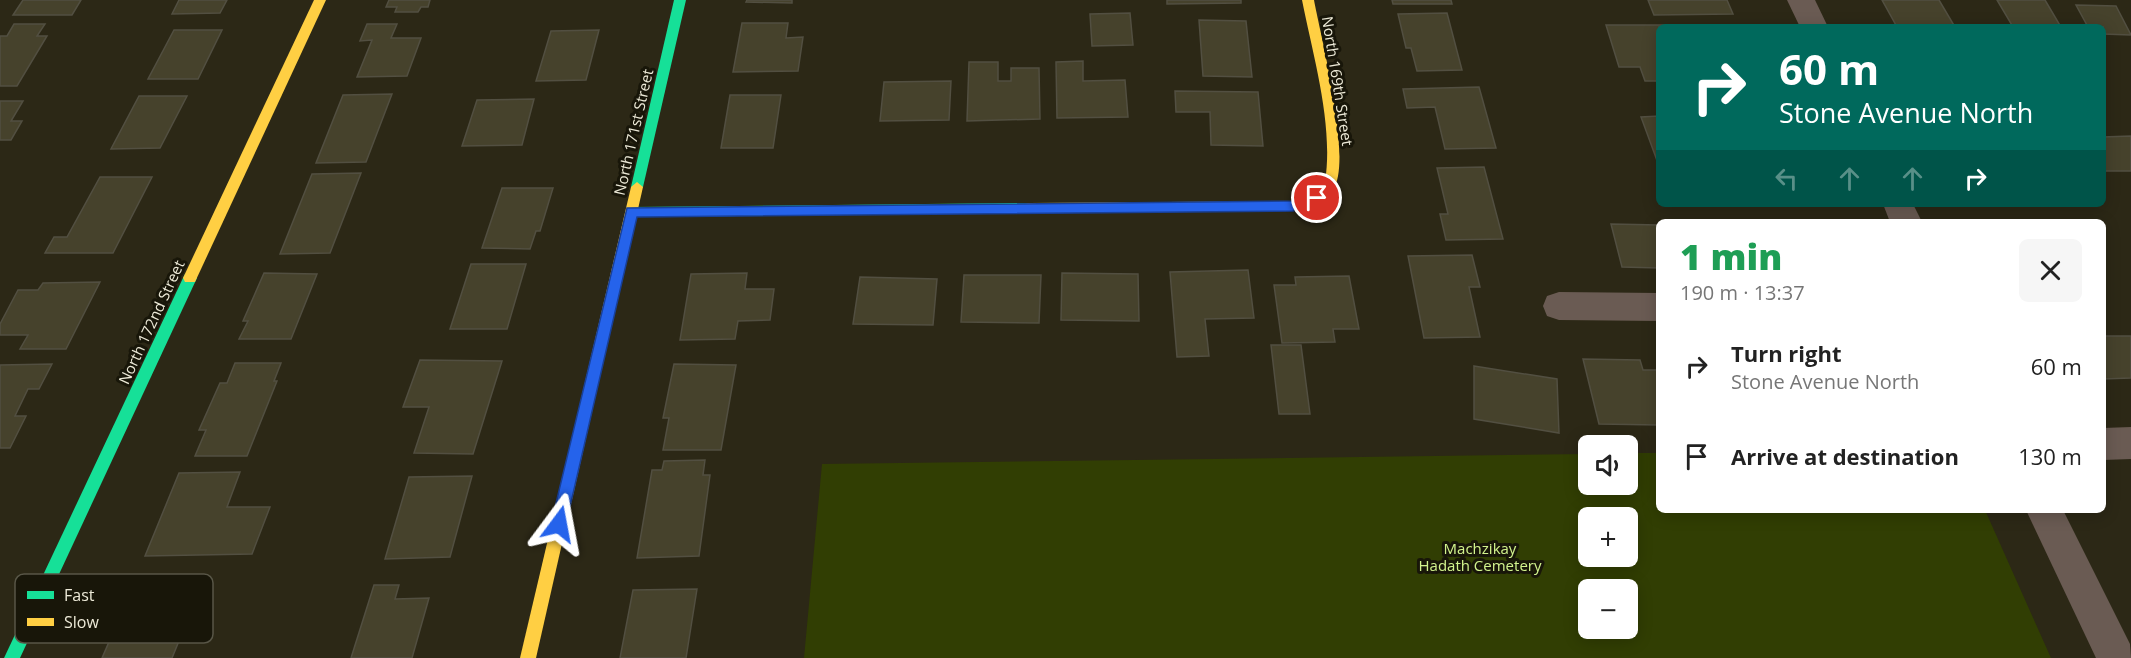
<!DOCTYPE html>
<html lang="en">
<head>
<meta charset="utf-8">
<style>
  body { margin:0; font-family:"Open Sans",sans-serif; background:#f6f6f6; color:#222; height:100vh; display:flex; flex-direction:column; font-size:22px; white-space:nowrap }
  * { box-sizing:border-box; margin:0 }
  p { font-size:20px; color:#767676 }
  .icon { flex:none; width:33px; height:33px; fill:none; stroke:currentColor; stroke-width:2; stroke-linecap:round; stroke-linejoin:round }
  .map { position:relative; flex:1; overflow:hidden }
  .details { position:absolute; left:1656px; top:219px; width:450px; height:294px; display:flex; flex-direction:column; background:#fff; border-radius:9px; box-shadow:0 3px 15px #0003 }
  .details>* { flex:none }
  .banner { position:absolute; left:1656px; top:24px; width:450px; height:183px; border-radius:9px; box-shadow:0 3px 15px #0003; background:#00695c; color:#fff; overflow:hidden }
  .fabs { position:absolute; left:1578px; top:435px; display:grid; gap:12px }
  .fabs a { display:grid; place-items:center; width:60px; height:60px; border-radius:9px; background:#fff; box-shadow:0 3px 15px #0003; font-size:30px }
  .pin { position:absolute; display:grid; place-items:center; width:51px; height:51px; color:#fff; margin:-26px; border:3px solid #fff; border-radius:50%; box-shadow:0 2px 6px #0007 }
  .me { position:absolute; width:66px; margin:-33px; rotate:13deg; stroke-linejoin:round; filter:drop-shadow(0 0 4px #0008) }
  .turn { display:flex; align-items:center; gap:21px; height:126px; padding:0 24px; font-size:27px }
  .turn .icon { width:78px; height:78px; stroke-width:2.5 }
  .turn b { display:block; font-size:42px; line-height:51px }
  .lanes { display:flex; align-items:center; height:57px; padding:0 24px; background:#0003; justify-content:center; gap:30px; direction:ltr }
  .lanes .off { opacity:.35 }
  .round { display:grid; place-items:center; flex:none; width:63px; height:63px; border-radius:9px; background:#f6f6f6 }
  .summary { display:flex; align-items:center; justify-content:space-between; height:102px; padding:0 24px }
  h1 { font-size:36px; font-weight:800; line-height:45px; color:#1e9e55 }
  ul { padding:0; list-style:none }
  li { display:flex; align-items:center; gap:18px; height:90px; padding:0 24px }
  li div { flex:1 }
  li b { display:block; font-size:22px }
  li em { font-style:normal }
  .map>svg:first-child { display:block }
  .green { fill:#313e03; fill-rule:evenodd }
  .building { fill:#46422c; stroke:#524f41; stroke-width:1.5 }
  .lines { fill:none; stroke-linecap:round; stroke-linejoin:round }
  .street { fill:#6a5b53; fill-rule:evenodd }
  .fast { fill:#16e098; fill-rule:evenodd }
  .slow { fill:#ffcf43; fill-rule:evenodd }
  .route { fill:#2563eb; stroke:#184099; stroke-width:1.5 }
  .labels { text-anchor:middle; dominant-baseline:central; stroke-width:6; stroke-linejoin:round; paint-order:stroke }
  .street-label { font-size:15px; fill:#edead8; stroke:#181609 }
  .park-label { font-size:15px; fill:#d2f38d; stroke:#181609 }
  .key { fill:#181609; stroke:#585647; stroke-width:1.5 }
  .key-label { font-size:16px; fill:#edead8 }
</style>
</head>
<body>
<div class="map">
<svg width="2131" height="658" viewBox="0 0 2131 658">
  <rect width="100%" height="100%" fill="#2c2816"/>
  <path class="green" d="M1628,453H1659V510H1985L2051,658H804L822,464L1588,454V484H1628ZM1588,518H1628V556H1588ZM1588,590H1628V628H1588Z"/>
  <g class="building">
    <path d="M23,0H81L72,15H13Z"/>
    <path d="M179,0H227L220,13L172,14Z"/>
    <path d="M389,0H430L428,7H421L418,12H395L397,7H386Z"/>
    <path d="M747,0H792V3L746,2Z"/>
    <path d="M1167,0H1241V3L1167,4Z"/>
    <path d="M1392,0H1451L1452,4H1393Z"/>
    <path d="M1648,0H1727L1733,14L1654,15Z"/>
    <path d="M1882,0H1939L1955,27H1897Z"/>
    <path d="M1997,0H2045L2061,27H2013Z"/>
    <path d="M2076,5L2116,6L2131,35L2103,34V27H2088Z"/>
    <path d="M1130,13L1133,45L1092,46L1090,14Z"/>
    <path d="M1447,13L1462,70L1417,71L1411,48H1406L1398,14Z"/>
    <path d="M1199,20L1246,21L1252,77L1203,76Z"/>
    <path d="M742,23H788L786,38L803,37L798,71L733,72Z"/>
    <path d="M14,24H45L37,36H47L17,86H0V36H7Z"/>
    <path d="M367,24H397L391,38H421L407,76L357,77L372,40L360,41Z"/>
    <path d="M1606,25H1690V27H1659V81H1645L1640,67H1619Z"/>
    <path d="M174,30H222L198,79H148Z"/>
    <path d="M599,30L586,80L536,81L551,31Z"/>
    <path d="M1083,61V81L1125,80L1128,117L1057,118L1056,62Z"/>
    <path d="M969,62H998V81H1011V68H1039L1040,119L967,121Z"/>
    <path d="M951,81L949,120L880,121L884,82Z"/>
    <path d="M1479,87L1496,148L1445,149L1435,107L1407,108L1403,89Z"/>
    <path d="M1175,91L1258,92L1263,146L1211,145L1210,112H1176Z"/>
    <path d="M392,94L366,162L316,163L343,95Z"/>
    <path d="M730,95H781L773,148H721Z"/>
    <path d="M139,96H187L160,148L111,149Z"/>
    <path d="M534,99L522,145L462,146L477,100Z"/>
    <path d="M0,101H23L11,121H22L11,140H0Z"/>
    <path d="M1659,116V166L1641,117Z"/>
    <path d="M2131,136V171H2103V137Z"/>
    <path d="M1484,167L1503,239L1446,240L1440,214H1448L1437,168Z"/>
    <path d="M361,173L330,253L280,254L312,174Z"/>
    <path d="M100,177H152L113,253H45L54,237H67Z"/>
    <path d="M502,188H553L540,231H536L530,249L482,248Z"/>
    <path d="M1611,224L1659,225V268L1622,267Z"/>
    <path d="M1472,255L1480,287H1469L1480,337L1424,338L1408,256Z"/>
    <path d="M471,264H526L507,329H450Z"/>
    <path d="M1248,270L1254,318L1205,319L1209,356L1177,357L1170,272Z"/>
    <path d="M264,273L317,274L291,339H239L248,321H243Z"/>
    <path d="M747,273L745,289H774L770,320L738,321L735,339L680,340L691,274Z"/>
    <path d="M1062,273L1138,274L1139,321L1061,320Z"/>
    <path d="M964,275H1041L1039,323L961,322Z"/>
    <path d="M1349,276L1359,329H1333L1335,342L1282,343L1274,285H1296L1295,277Z"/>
    <path d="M860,277L937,279L933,325L853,324Z"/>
    <path d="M100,282L66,349H20L28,335H0V324L18,290H38L43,283Z"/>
    <path d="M2103,336H2131V378L2103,379Z"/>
    <path d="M1271,345H1301L1310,414H1279Z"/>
    <path d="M1583,359L1640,360L1643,370H1659V425L1599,424Z"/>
    <path d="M420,360L502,361L473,454L414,453L429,407H403Z"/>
    <path d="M235,363H281L274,381H277L247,456H195L206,430H199L220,383H227Z"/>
    <path d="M52,364L39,389H28L15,416H26L10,448H0V365Z"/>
    <path d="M674,364L736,365L721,450H663L669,418H663Z"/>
    <path d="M1474,366L1557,379L1559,433L1474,419Z"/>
    <path d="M705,460L703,475H710L699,556L637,558L652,470H662L664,461Z"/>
    <path d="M240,472L227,507H270L252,554L145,556L179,473Z"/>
    <path d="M472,476L450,557L385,559L409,477Z"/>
    <path d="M374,585H399L395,599L429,598L412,658H351Z"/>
    <path d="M697,589L686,658H620L633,590Z"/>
    <path d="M129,596L197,597L172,658H102Z"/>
  </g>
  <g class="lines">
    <g class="street">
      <path d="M1787,0H1815L1828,27H1800Z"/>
      <path d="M1883,204H1913L1922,222H1890Z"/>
      <path d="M1559,292L1659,293V321L1559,320L1547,316L1543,306L1547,296Z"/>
      <path d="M2131,427V459L2103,460V428Z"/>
      <path d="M2026,510H2063L2130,644L2131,658H2096Z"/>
    </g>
    <g class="fast">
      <path d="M674,0H686L643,187L637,192L631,187Z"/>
      <path d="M1029,203L1035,208L1029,213L631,217L625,212L631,207Z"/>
      <path d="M190,273L195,274L197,278L20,658H4L183,278L185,274Z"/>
    </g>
    <g class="slow">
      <path d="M314,0H326L195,282H185L183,278Z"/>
      <path d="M1302,0H1314C1321,38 1353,160 1333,190C1324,203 1307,207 1293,211L1025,212L1023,208L1025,204L1029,203L1293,201L1315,192L1325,182C1334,125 1313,56 1302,0Z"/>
      <path d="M637,182L643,187L536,658H520L631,187Z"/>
    </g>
  </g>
  <path class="route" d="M1317,193L1323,198L1321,202L1293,211L637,217L566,524L564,529L559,531L553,529L551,524L627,208L1293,201Z"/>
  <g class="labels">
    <g class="street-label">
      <text transform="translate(1338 81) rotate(81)">North 169th Street</text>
      <text transform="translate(633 132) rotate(-77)">North 171st Street</text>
      <text transform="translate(151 322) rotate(-65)">North 172nd Street</text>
    </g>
    <g class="park-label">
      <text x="1480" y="548">Machzikay<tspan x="1480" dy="17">Hadath Cemetery</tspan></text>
    </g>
  </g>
  <rect x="15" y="574" width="198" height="69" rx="9" class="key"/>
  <rect x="27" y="591" width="27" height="8" fill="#16e098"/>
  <rect x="27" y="618" width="27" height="8" fill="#ffcf43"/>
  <g class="key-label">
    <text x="64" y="601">Fast</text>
    <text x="64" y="628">Slow</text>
  </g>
</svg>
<div class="fabs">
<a><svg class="icon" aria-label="sound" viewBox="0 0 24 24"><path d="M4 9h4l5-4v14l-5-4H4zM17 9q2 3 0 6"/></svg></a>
<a>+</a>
<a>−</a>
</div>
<div class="pin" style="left:1317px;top:198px;background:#d93025"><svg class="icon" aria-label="arrive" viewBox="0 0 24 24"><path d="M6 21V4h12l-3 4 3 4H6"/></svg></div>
<svg class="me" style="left:559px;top:524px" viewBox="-20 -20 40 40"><path d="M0-17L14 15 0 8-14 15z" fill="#2563eb" stroke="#fff" stroke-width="4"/></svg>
<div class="banner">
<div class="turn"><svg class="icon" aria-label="right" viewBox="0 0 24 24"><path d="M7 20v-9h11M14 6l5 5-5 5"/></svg><div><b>60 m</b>Stone Avenue North</div></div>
<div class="lanes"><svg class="icon off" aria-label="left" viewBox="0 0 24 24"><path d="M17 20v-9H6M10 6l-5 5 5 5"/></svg><svg class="icon off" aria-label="ahead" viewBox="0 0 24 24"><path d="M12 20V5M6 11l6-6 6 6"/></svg><svg class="icon off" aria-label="ahead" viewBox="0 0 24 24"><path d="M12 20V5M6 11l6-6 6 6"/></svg><svg class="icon" aria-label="right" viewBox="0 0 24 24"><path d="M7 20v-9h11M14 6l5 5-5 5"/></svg></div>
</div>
<section class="details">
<div class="summary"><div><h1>1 min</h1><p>190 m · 13:37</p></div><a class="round"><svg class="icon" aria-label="close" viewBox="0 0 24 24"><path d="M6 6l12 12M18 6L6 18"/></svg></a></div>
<ul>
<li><svg class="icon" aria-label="right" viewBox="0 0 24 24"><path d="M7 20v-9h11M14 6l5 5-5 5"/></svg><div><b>Turn right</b><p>Stone Avenue North</p></div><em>60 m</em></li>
<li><svg class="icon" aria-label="arrive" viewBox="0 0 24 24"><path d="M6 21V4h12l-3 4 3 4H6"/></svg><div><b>Arrive at destination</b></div><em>130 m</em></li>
</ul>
</section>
</div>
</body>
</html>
